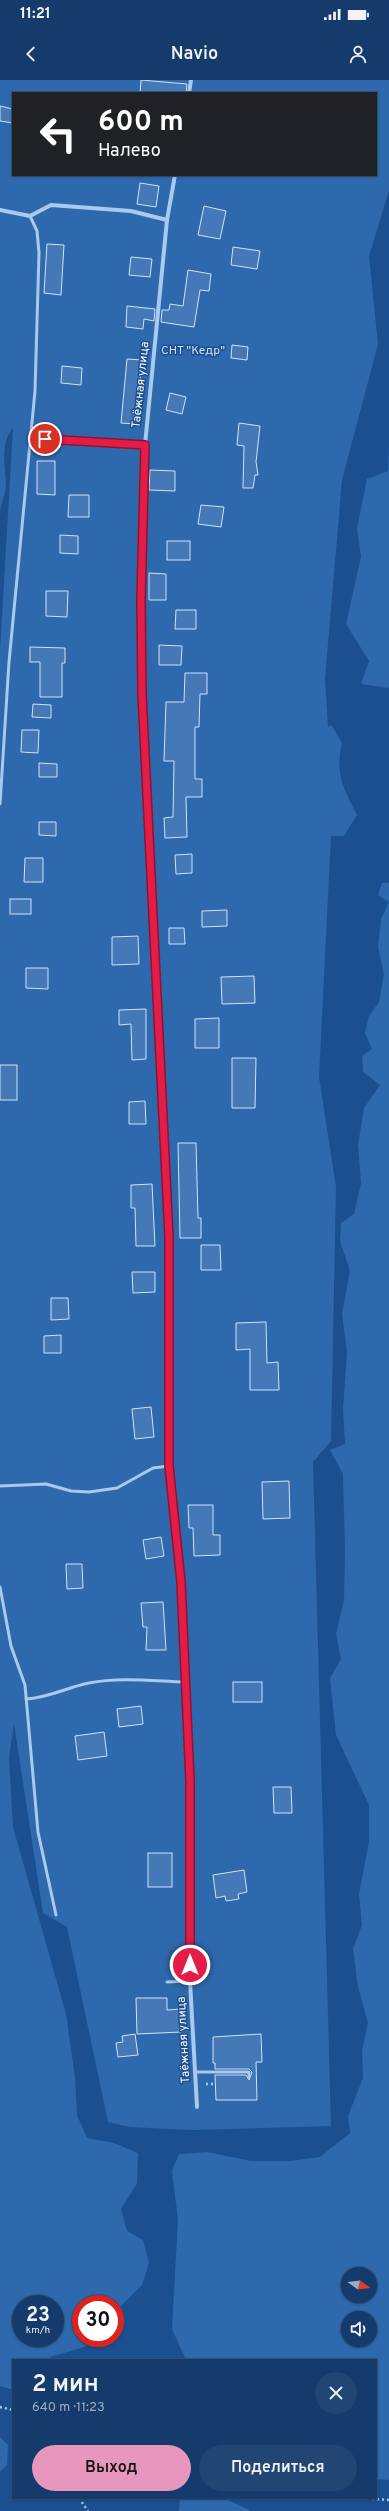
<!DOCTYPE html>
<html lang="ru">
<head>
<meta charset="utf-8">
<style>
  body { margin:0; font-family:Overpass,sans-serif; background:#214673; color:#f1f3f6; height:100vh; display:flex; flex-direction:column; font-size:15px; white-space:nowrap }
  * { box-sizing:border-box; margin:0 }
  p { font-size:13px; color:#9dadc1 }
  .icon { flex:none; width:22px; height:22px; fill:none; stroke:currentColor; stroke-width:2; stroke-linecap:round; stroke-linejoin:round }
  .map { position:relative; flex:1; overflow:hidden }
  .sheet { position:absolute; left:12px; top:2279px; width:365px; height:140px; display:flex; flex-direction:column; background:#143b6b; border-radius:0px; box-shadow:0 1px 3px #0004,0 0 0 1px #33557e }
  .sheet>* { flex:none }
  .top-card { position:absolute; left:12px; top:12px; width:365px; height:84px; border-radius:0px; box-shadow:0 1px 3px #0004,0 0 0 1px #33557e; background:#202124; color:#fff; overflow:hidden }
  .needle { width:26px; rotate:104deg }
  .tools { position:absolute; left:341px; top:2187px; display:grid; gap:8px }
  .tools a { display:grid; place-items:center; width:36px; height:36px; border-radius:50%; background:#143b6b; box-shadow:0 1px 3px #0004,0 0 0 1px #33557e; font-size:20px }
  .speed { position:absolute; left:12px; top:2215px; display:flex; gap:8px; font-size:20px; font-weight:700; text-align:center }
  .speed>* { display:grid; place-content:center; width:52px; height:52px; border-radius:50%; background:#143b6b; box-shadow:0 1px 3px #0004,0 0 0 1px #33557e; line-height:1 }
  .speed small { font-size:10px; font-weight:400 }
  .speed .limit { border:6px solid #d22; background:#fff; color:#111 }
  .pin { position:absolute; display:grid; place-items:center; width:34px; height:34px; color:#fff; margin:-17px; border:2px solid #fff; border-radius:50%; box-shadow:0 1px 4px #0007 }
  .me { position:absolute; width:44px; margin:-22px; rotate:0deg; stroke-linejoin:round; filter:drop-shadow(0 0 3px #0008) }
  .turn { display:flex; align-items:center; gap:14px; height:84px; padding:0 20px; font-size:18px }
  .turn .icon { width:52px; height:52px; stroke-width:2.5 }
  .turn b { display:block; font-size:28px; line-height:34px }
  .round { display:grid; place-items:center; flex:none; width:42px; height:42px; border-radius:21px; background:#214673 }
  .overview { display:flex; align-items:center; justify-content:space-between; height:68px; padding:0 20px }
  h1 { font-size:24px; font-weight:600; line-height:30px }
  .button { display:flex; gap:8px; margin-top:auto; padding:8px 20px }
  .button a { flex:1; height:46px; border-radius:24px; background:#e797bd; color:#111; font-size:16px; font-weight:600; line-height:46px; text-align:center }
  .button a+a { background:#214673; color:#f1f3f6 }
  .status { display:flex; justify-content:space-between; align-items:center; height:28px; padding:0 20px; background:#143b6b; direction:ltr }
  .status svg { height:11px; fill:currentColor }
  header { display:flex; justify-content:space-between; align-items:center; height:52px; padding:0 20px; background:#143b6b; font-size:18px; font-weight:600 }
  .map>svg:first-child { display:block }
  .green { fill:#2e69ad; fill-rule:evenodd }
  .building { fill:#4478b7; stroke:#cfe3fa }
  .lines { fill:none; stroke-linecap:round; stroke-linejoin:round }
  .path { stroke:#a9c9ee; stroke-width:2.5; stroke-dasharray:2 3; stroke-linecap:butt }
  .lane { stroke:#a9c9ee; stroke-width:3 }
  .street { stroke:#a9c9ee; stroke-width:4 }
  .route-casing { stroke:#92132f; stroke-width:10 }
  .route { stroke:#e11d48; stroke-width:7 }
  .labels { text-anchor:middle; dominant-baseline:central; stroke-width:3; stroke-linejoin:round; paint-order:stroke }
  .park-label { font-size:12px; fill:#cfe3fa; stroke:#1b4f8f }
  .street-label { font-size:12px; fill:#fff; stroke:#1b4f8f }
</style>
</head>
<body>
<div class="status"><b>11:21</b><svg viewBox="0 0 49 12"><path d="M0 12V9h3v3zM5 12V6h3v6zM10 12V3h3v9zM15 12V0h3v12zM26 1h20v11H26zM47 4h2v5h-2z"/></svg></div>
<header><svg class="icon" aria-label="back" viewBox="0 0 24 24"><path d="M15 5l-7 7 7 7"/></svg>Navio<svg class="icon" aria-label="person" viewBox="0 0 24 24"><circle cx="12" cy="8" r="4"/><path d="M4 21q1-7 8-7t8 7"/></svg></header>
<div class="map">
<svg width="389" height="2431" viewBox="0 0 389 2431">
  <rect width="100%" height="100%" fill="#1b4f8f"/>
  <g class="green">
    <path d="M0,0H389V111L369,176L378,264L342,400L325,599L328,646H332L342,663C335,693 343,708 357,735L344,756H331L319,997L336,1107L331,1361L313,1382L331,2046L192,2050L129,2047L108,2042L67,1847L43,1833L14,1644L9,1677L13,1747L66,1934L75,1997L77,2035L87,2058L114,2063L138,2073L137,2103L121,2129L127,2151L143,2160L149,2183L142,2205L115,2232V2224H81V2258H95L84,2267L50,2277L52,2280H13V2310L0,2306V571L13,348C0,363 5,385 6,405C6,412 2,422 0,430ZM13,13H376V95H13ZM21,2224H55V2258H21Z"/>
    <path d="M389,362V608L361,604L369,581L346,544L361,477L357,448L367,399L388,391Z"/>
    <path d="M382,803H389V2400L376,2399V2280H186L172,2249L178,2140L172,2091L179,2074L207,2072L251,2081H290L320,2077L350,2053L348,2036L363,1998L362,1971L368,1943L358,1907L353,1869L362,1845L359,1814L369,1762V1725L336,1655L330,1598L341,1579L336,1554L344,1520L345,1472L343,1394L330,1370L345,1364L343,1329L347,1272L342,1234L350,1191L340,1161L341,1143L354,1134L361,1103L358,1065L364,1028L380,1005L363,992L362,976L372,969L365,953L369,936L379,922L384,894L378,867L381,839L389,822L378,815ZM348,2194H370V2216H348ZM348,2238H370V2260H348Z"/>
    <path d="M0,2357L8,2365L7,2385L0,2392Z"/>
    <path d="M180,2418H224L251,2431H179Z"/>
  </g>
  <g class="building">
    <path d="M141,0L187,4L186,13H140Z"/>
    <path d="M0,26L13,29V43L0,41Z"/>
    <path d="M140,103L159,106L156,127L137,124Z"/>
    <path d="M204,126L226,131L220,159L198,155Z"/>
    <path d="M47,164L64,165L61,215L44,213Z"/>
    <path d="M233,167L260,171L257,189L231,185Z"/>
    <path d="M131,177L152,179L150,197L129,195Z"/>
    <path d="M188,190L211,194L209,211L200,210L194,247L161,242L162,230H169L170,224L183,226Z"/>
    <path d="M127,226L155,229L154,241L144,239L143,249L126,247Z"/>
    <path d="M232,265L248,267L247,280L231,278Z"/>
    <path d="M127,279L142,280L136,344L121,343Z"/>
    <path d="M62,286L82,288L81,305L61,303Z"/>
    <path d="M170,313L186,317L182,334L166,330Z"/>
    <path d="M239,343L260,346L256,382L258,395H255L253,408H243L244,366L237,365Z"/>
    <path d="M37,381H55V415L37,414Z"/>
    <path d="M150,390L175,391V411L149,410Z"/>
    <path d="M69,415H89V437H68Z"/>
    <path d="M201,425L224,427L221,447L198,444Z"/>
    <path d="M60,455L78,456V474L60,473Z"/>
    <rect x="167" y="461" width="23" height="19"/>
    <path d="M149,493L166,494V520H149Z"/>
    <path d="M46,511H68L67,537L46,536Z"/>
    <path d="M176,530H196V549H175Z"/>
    <path d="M159,565L182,566L181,585H159Z"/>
    <path d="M30,567L65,568V583H62V617H40V582H30Z"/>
    <path d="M185,593H207V614H200L199,647H195V699H202V717H186L187,757L165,758L164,738L173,737L174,681H164L166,622H184Z"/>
    <path d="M33,624L51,625V638L32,637Z"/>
    <path d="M22,650H39L38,673L21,672Z"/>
    <path d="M39,683L57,684V697H39Z"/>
    <path d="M39,742H56V756L39,755Z"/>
    <path d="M192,774V793L176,794L175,775Z"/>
    <path d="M25,778H43V802H24Z"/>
    <rect x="10" y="819" width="21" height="15"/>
    <path d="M227,830V846L202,847V831Z"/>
    <path d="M169,848H184L185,864H169Z"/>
    <path d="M138,856L139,884L112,885V857Z"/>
    <path d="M26,888H48V909L26,908Z"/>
    <path d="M254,896L255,923L222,924L221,897Z"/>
    <path d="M146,929V979L132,980L131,944L119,945V930Z"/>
    <path d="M219,938V968H195V939Z"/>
    <path d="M232,978H256L255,1028H232Z"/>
    <rect x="0" y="985" width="17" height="35"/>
    <path d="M145,1021L146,1044H129V1022Z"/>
    <path d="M178,1063H196L198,1138H201V1158H180Z"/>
    <path d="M152,1104L155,1166H136L135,1128H131V1105Z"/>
    <path d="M201,1165H220L221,1190H201Z"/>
    <path d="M132,1192H155V1212L133,1213Z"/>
    <path d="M51,1218H68L69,1239L51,1240Z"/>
    <path d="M266,1242L267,1283L278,1282L279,1310H250V1269L236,1270V1243Z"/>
    <path d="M61,1255V1273H44V1256Z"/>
    <path d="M151,1327L154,1357L135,1359L132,1329Z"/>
    <path d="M289,1401L290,1438L263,1439L262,1402Z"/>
    <path d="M188,1425H213V1455H220V1475L194,1476L193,1448H189Z"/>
    <path d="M161,1457L164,1476L146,1479L143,1460Z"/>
    <path d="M66,1484H82L83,1508L67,1509Z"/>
    <path d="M163,1522L166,1570H146L147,1547H143L141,1523Z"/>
    <rect x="233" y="1602" width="29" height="20"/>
    <path d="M141,1626L143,1644L119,1647L117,1629Z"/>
    <path d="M104,1652L107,1676L78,1680L75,1656Z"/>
    <path d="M273,1707H291L292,1733H274Z"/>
    <rect x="148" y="1773" width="24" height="34"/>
    <path d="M244,1790L247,1812L238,1814L239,1819L226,1821L225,1816L216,1818L213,1795Z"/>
    <path d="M136,1918H167V1930L181,1929V1952L137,1954Z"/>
    <path d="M135,1954L138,1975L118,1977L116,1963L123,1962L122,1956Z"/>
    <path d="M261,1954L262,1982H256L257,2020H216L215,1995H246L249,2000L252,1992L249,1989H215V1983H213V1957Z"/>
  </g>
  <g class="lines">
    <g class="path">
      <path d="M206,2004H215"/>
      <path d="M0,2327L13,2330"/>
      <path d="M79,2418L88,2431"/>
      <path d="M357,2418L389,2420"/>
    </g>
    <g class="lane">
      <path d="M31,358L145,365"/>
      <path d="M0,724L9,582L35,311L39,173L37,151L30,136"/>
      <path d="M0,1406L46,1404L71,1411L89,1412L117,1408L153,1388L169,1386"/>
      <path d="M0,1507L11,1566L25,1605L38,1752L56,1835"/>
      <path d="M26,1619C48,1618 68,1607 89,1603C120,1597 153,1601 185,1602"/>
      <path d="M167,1902L190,1901"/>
      <path d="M195,1992H249V1997"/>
    </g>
    <g class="street">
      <path d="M189,13L191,0"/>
      <path d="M175,95L167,140L145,365L141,520L145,696L157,874L170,1198L169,1386L181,1502L190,1701V1901L197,2027"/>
      <path d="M0,130L30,136L51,125L131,131L167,140"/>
    </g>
  </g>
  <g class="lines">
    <g class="route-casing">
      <path id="route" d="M45,359L145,365L141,520L142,614L169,1157V1386L181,1502L190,1701V1885"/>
    </g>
    <use href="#route" class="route"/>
  </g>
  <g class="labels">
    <g class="park-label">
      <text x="193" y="271">СНТ "Кедр"</text>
    </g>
    <g class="street-label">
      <text transform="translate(141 305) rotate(-84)">Таёжная улица</text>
      <text transform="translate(184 1960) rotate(-93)">Таёжная улица</text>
    </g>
  </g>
</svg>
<div class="tools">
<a><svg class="needle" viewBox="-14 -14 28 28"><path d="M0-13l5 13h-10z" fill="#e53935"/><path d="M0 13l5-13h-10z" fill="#9dadc1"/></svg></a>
<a><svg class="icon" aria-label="sound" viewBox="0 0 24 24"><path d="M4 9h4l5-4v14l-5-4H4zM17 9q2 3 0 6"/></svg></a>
</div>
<div class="speed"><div>23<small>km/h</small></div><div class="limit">30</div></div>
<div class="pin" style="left:45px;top:359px;background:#d93025"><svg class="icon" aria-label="arrive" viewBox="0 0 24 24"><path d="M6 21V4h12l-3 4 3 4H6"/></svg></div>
<svg class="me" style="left:190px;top:1885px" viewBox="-20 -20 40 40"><circle r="17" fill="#e11d48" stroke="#fff" stroke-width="3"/><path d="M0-11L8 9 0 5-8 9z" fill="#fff"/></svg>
<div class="top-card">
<div class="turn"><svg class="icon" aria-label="left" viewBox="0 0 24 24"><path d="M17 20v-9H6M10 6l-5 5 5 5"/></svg><div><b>600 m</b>Налево</div></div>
</div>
<section class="sheet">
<div class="overview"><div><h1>2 мин</h1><p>640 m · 11:23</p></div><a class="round"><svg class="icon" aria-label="close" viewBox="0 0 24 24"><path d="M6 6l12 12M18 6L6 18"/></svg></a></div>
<div class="button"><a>Выход</a><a>Поделиться</a></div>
</section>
</div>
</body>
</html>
